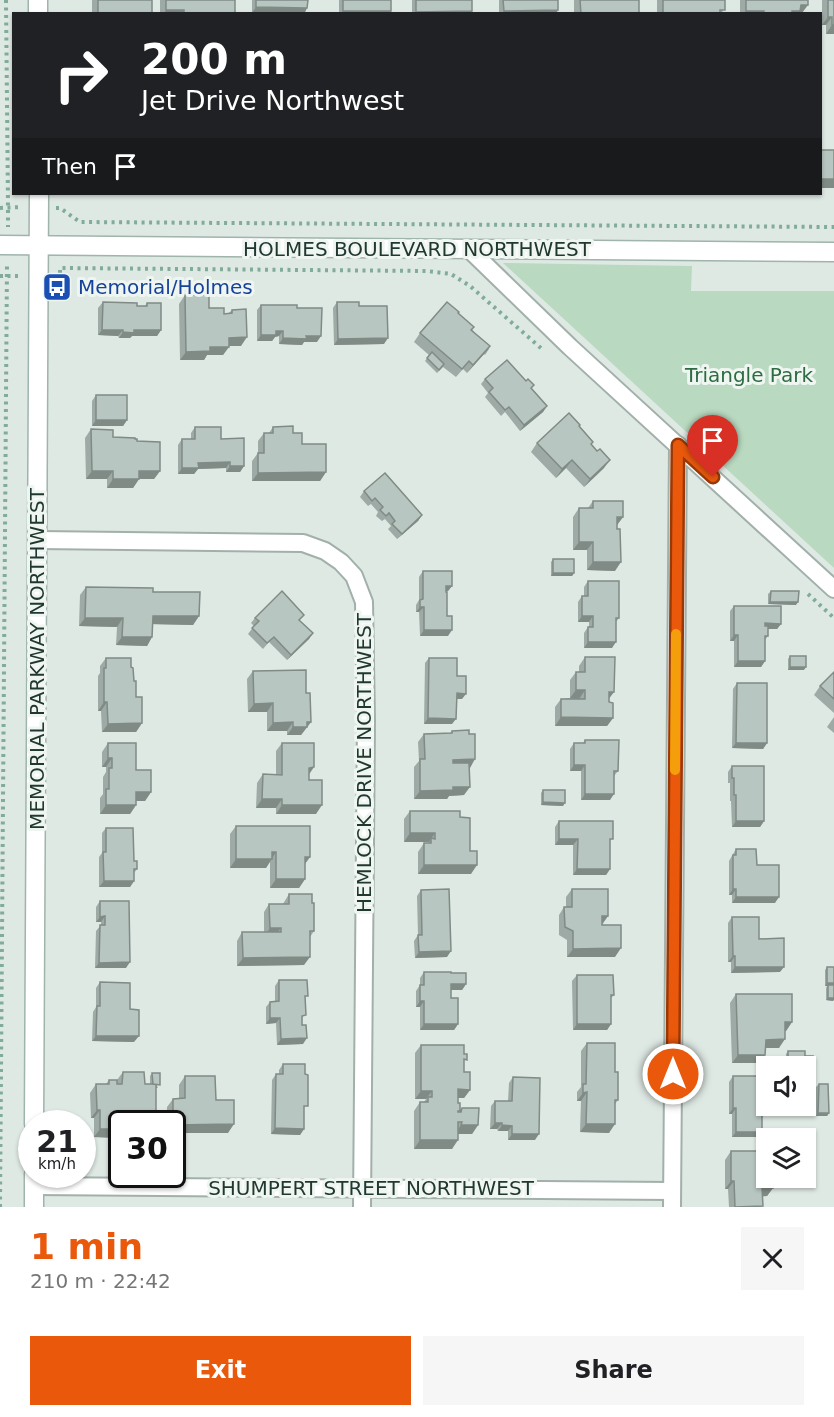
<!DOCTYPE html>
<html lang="en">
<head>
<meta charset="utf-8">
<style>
  body { margin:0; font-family:"DejaVu Sans",sans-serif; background:#f6f6f6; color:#202124; height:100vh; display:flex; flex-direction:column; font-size:22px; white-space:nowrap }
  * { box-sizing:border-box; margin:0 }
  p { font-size:20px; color:#757577 }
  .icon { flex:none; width:33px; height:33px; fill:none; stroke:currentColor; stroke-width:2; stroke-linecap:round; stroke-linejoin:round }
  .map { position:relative; height:1207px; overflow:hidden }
  .sheet { display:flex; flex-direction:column; background:#fff; flex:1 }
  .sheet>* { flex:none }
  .hud { position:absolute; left:12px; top:12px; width:810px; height:183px; border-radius:0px; box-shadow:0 2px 4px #0004; background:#202124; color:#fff; overflow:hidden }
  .tools { position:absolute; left:756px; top:1056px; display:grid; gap:12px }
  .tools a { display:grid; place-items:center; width:60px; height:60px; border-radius:0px; background:#fff; box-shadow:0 2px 4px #0004; font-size:30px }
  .speed { position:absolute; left:18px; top:1110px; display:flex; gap:12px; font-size:30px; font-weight:700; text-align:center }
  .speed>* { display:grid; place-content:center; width:78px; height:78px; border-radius:50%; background:#fff; box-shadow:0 2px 4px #0004; line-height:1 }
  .speed small { font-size:15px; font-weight:400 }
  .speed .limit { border:3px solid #111; border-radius:9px; background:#fff; color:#111 }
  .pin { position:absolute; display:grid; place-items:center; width:51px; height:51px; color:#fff; margin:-62px -26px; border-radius:50% 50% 50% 0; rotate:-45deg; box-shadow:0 0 6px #0007 }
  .pin .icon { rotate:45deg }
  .me { position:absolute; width:66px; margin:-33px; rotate:0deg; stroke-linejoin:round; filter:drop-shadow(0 0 4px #0008) }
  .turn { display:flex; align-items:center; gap:21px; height:126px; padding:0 30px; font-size:27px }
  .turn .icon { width:78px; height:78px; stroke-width:2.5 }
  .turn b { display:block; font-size:42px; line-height:51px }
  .then { display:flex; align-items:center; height:57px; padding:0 30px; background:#0003; gap:12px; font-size:22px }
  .round { display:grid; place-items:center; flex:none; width:63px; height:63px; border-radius:0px; background:#f6f6f6 }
  .headline { display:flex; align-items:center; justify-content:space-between; height:102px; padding:0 30px }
  h1 { font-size:36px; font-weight:700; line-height:45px; color:#ea580c }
  .action { display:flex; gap:12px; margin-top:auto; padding:12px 30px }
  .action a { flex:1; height:69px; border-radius:0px; background:#ea580c; color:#fff; font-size:24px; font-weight:700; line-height:69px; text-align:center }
  .action a+a { background:#f6f6f6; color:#202124 }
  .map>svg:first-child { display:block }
  .green { fill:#b9d9c0 }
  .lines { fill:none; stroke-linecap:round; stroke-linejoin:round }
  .street-casing { stroke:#a2b0aa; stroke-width:20 }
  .secondary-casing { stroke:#9fb4ab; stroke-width:21 }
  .path { stroke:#81ab9b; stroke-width:4; stroke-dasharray:3 4.5; stroke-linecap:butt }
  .street { stroke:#fff; stroke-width:16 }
  .secondary { stroke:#fff; stroke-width:18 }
  .wall { fill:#9daaa5 }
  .shaded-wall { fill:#808b86 }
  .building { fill:#b7c6c0; stroke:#808b86; stroke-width:1.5 }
  .route-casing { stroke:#983908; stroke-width:15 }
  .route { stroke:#ea580c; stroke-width:10 }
  .slow { stroke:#f59e0b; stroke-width:10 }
  .labels { text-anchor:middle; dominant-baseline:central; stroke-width:6; stroke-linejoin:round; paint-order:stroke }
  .street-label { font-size:20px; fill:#213830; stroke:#eff6f2 }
  .transit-label { font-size:20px; fill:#164399; stroke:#eff6f2; text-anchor:start }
  .park-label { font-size:20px; fill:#2e6b42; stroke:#eff6f2 }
</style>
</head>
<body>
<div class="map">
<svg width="834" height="1207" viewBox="0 0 834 1207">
  <rect width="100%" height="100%" fill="#dfe9e4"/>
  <path class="green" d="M503,263L692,266L691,291H834V568Z"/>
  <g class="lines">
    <g class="street-casing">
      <g id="street">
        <path d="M469,249L570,347L834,589"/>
        <path d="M38,540L303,543L325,551L341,562L354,576L364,602L366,721L362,1207"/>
        <path d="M34,1186L672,1191"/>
        <path d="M672,1207L678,445"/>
      </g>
    </g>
    <g class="secondary-casing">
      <g id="secondary">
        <path d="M38,0V14"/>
        <path d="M0,245L834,252"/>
        <path d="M34,1124L39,194"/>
        <path d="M34,1207V1174"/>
      </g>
    </g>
    <g class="path">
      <path d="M6,0L8,207V227"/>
      <path d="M0,208L22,207"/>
      <path d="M56,208H60L80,222L834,227"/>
      <path d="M60,273V268L427,271L451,274L470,286L542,349"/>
      <path d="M0,276H20"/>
      <path d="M808,594L834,618"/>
      <path d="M0,1207L7,262"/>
    </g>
    <use href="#street" class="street"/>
    <use href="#secondary" class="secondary"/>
  </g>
  <g class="wall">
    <rect x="92" y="0" width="60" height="14"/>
    <rect x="160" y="0" width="75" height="14"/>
    <path d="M252,0H308L307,8L304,14L252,13Z"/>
    <path d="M339,0H391L389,14H339Z"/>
    <path d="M412,0H472V11L471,14H412Z"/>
    <path d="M499,0H558L556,14H499Z"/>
    <path d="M574,0H639V13L638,14H574Z"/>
    <path d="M657,0H725L722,14H657Z"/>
    <path d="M740,0H808L802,13L740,14Z"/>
    <path d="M822,0H834V34H826V25H822Z"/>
    <path d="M185,295L209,308L224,314L229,313L232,310L241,346H229L223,355H207L204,360H180L179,304Z"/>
    <path d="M103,302L137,306H145L147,303L161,330L157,336H132L130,338H119L118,336L98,335V308Z"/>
    <path d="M337,302L384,344L334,345L333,308Z"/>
    <path d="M261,305L297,308L317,342H304L302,345L279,344V336L275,337L272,341H257V310Z"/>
    <path d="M458,313L489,349L485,355L484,354L467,373L463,369L456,377L443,367L437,373L425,361L429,355L414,342L420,333Z"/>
    <path d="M485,379L532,389L547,406L543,412L520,431L505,412L501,416L485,397L488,393L481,384Z"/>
    <path d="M96,395L127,420L123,426H92V401Z"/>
    <path d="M195,427L221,439L244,466L240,472H226V468L198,469L194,474H178V445L182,439H191V433Z"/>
    <path d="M273,427L293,433L326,472L320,481H252V461L258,453V441L264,433H269Z"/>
    <path d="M579,427L591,445L604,468L584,487L566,468L556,478L531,452L537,443Z"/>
    <path d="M91,429L113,437L135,439L160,471L154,479H139L133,488H107V479H86L85,438Z"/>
    <path d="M364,491L422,515L418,521L397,539L388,529L391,526L385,519L382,521L376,516L378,512L371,504L368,506L360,497Z"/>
    <path d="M593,501L623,517L617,525L615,571L587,570V550H573V517L579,508H588Z"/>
    <path d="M553,559L574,573L572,576H551V562Z"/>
    <path d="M423,571L452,586L448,591H446L448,636H420L419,612H416V605L419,600V577Z"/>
    <path d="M588,581L619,618L616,622L612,648H584V633L588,627H589V622H578V602L582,596H584V587Z"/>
    <path d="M86,587L153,592L199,616L193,625L153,624L152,637L147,646L116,645L117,627L79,626L80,595Z"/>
    <path d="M771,591L796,605L768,604V594Z"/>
    <path d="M734,606L781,624L777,629H768V636L765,640V661L761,667H734V641H730V611Z"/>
    <path d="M255,618L300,621L313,633L309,639L287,660L269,642L263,649L248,634L254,626L251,623Z"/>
    <path d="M790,656L804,670H788V659Z"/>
    <path d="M585,657L609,700L613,718L607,726H555V707L561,699L570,698V680L576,672H579V666Z"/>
    <path d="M106,658L131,667L136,697L142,723L136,732H102L101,711H98V676L100,673V666Z"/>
    <path d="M429,658L457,676L462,699H456L452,724H424L425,663Z"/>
    <path d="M253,671L306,693L311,722L301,735H287V731H267V712H248L247,679Z"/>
    <path d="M834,672V713L814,695L820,686Z"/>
    <path d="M737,683L767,743L763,749L732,748L733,689Z"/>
    <path d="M834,717V733L827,727Z"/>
    <path d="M452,731L469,768L464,795L449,796L447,799H414V767L419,761L418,742L424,734L450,733Z"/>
    <path d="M585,740L618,771L614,776L610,800H581V771H570V749L574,743H583Z"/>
    <path d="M108,743L136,770L151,792L145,801H136V805L130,814H100V798L103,794V777L106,772V767H102V752Z"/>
    <path d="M282,743L309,774V780L316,814H276V808H256L257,783L263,774L276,775V751Z"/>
    <path d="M732,766L764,821L760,827H732L731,801H730V783H728V772Z"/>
    <path d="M543,790L563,806L541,805V793Z"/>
    <path d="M410,811L460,817L470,851L471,874H418V852L424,843H428L429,842H404V819Z"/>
    <path d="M559,821L610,842V869L606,875H573V845H555V827Z"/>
    <path d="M236,826L310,857L305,864V879L299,888H270V862L266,868H230V834Z"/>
    <path d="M106,828L134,861L137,869L134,873V881L130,887H99V857L102,853V833Z"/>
    <path d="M736,849L757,865L775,903H732V895H729V861Z"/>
    <path d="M572,889L608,916L602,925L615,957H567V940L559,935V915L564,907H566V897Z"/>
    <path d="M421,890L447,957L415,958L414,941L418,935L417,896Z"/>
    <path d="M289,894L314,931L310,937L304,965L237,966V941L242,932H264V912L269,904H283Z"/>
    <path d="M100,901L126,968H95L96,931L101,925V922H96V907Z"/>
    <path d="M732,917L759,939L780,972L731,973V962H728V923Z"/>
    <path d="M827,967L833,1001L826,1000V988L827,986H825V970Z"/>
    <path d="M424,972L451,973L466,984L462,990H451V998L458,1024L454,1030H420V1007H416V991L420,985V978Z"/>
    <path d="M577,975L614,995L611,998V1024L607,1030H573L572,981Z"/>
    <path d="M279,980L306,999L302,1021L303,1044L277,1045L276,1023L266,1024V1007L270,1002L275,1001V986Z"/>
    <path d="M100,982L130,1009L134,1042L92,1041L93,1012L96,1007V988Z"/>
    <path d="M736,994L792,1022L786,1031H785L779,1048H766L760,1063H732L730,1003Z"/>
    <path d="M587,1043L615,1072L618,1100L615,1104L609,1133L580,1132L581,1101H577V1092L581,1087V1051Z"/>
    <path d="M421,1045L464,1064V1072L470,1090L464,1098H458L459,1112L462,1108L478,1125L472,1134H458L452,1149H414V1111L420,1102H424L426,1099H415V1053Z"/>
    <path d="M788,1051L805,1056L810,1066H786V1054Z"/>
    <path d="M283,1064L304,1110V1129L300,1135L271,1134L272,1080L276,1074H279V1070Z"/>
    <path d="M123,1072L145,1084H150V1076L152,1073L158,1088H156V1121L154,1124H122V1132L118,1138L94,1137V1118H91L90,1093L96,1084H106L109,1080H117Z"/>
    <path d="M185,1076L216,1100L228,1133H172V1124H167V1107L173,1099H179V1085Z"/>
    <path d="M733,1076L762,1088L771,1115H762V1132L758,1137H732V1114H729V1082Z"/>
    <path d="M513,1077L535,1140H508V1131H498L497,1129H490L491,1106L495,1101H508L509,1083Z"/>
    <path d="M819,1084L829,1113L827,1116H816V1087Z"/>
    <path d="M731,1151L773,1188L767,1196H762V1207H729L728,1189H725V1160Z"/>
  </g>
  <g class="shaded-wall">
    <path d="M801,5H808L802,13L791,14L792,11Z"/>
    <path d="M256,7L307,8L304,14L252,13Z"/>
    <path d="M166,10H184L182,14H164Z"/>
    <path d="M558,10L556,14H502L504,11Z"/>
    <path d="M343,11H391L389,14H341Z"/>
    <path d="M472,11L471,14H415L416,12Z"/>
    <path d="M746,11H764L762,14H744Z"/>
    <path d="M828,17H832L826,25H822Z"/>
    <path d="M832,25H834V34H826Z"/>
    <rect x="820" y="179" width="14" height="9"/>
    <path d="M102,330H123L118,336L98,335Z"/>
    <path d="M134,330H161L157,336H132L130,338H119L123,332Z"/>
    <path d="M276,331H283L279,336L275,337L272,341H257L261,335Z"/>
    <path d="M306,336H321L317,342H304L302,345L279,344L283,338Z"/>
    <path d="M247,337L241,346H223L229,338Z"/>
    <path d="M388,338L384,344L334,345L338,339Z"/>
    <path d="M490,346L484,354L467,373L473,365Z"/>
    <path d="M210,347H229L223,355H207L204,360H180L186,352Z"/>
    <path d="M547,406L543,412L520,431L524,425Z"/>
    <path d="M96,420H127L123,426H92Z"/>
    <path d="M572,460L566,468L556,478L562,469Z"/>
    <path d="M610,460L604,468L584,487L590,479Z"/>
    <path d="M230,462L226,468L198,469L194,474H178L182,468L198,463Z"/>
    <path d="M230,466H244L240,472H226Z"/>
    <path d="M92,471H113L107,479H86Z"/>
    <path d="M139,471H160L154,479H139L133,488H107L113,479Z"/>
    <path d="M326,472L320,481H252L258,473Z"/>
    <path d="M422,515L418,521L397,539L402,534Z"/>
    <path d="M617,517H623L617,525Z"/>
    <path d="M579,542H593L587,550H573Z"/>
    <path d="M593,562H621L615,571L587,570Z"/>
    <path d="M553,573H574L572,576H551Z"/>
    <path d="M446,586H452L448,591L442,592Z"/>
    <path d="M770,602H798L796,605L768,604Z"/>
    <path d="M420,607H424L419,612H416Z"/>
    <path d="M153,616H199L193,625L147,624Z"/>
    <path d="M582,616H593L589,622H578Z"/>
    <path d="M85,618H123L117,627L79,626Z"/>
    <path d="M765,623L781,624L777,629H761Z"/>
    <path d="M424,630H452L448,636H420Z"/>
    <path d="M313,633L309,639L287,660L291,655Z"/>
    <path d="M734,635H738L734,641H730Z"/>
    <path d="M122,637H152L147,646L116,645Z"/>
    <path d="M588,642H616L612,648H584Z"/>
    <path d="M738,661H765L761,667H734Z"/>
    <path d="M790,667H806L804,670H788Z"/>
    <path d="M576,690H585L579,699L570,698Z"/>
    <path d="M609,692H614L608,700Z"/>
    <path d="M457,693L466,694L462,699H452Z"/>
    <path d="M104,702H107L101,711H98Z"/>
    <path d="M273,703L267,712H248L254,704Z"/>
    <path d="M561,717L613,718L607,726H555Z"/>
    <path d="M428,718L456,719L452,724H424Z"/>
    <path d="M293,722L287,731H267L273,723Z"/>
    <path d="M307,722H311L301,735H287L293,727Z"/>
    <path d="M142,723L136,732H102L108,724Z"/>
    <path d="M736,743H767L763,749L732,748Z"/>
    <path d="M108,758H112L106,767H102Z"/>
    <path d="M475,759L470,768L447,769L453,760Z"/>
    <path d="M574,765H585L581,771H570Z"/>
    <path d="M314,767L308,776L309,768Z"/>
    <path d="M453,787H470L464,795L449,796L447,799H414L420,791Z"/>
    <path d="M136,792H151L145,801H130Z"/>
    <path d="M585,794H614L610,800H581Z"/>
    <path d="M262,799H282L276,808H256Z"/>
    <path d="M543,802L565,803L563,806L541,805Z"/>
    <path d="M106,805H136L130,814H100Z"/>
    <path d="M282,805H322L316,814H276Z"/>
    <path d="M736,821H764L760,827H732Z"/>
    <path d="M410,833H435L429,842H404Z"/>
    <path d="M559,839H578L573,845H555Z"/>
    <path d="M272,852H276L266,868H230L236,859Z"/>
    <path d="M305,857H310L304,865Z"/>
    <path d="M424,865H477L471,874H418Z"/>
    <path d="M577,869H610L606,875H573Z"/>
    <path d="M276,879H305L299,888H270Z"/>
    <path d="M104,881H134L130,887H99Z"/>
    <path d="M733,889H736L732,895H729Z"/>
    <path d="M736,897H779L775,903H732Z"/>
    <path d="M105,916L101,922H96L100,917Z"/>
    <path d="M602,916H608L602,924Z"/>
    <path d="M270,928H281L275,936L264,937Z"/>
    <path d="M621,948L615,957H567L573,949Z"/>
    <path d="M451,951L447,957L415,958L419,952Z"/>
    <path d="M733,956H735L731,962H728Z"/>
    <path d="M310,957L304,965L237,966L243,958Z"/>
    <path d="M130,962L126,968H95L99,963Z"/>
    <path d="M735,967H784L780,972L731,973Z"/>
    <path d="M827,983H834V986H825Z"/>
    <path d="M451,984H466L462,990H447Z"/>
    <path d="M828,998H834V1000L833,1001L826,1000Z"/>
    <path d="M420,1001H424L420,1007H416Z"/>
    <path d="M270,1018H280L276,1023L266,1024Z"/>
    <path d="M785,1022H792L786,1031H779Z"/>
    <path d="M424,1024H458L454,1030H420Z"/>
    <path d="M577,1024H611L607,1030H573Z"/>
    <path d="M96,1036H139L134,1042L92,1041Z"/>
    <path d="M307,1038L303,1044L277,1045L281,1039Z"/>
    <path d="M785,1039L779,1048H760L766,1040Z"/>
    <path d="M738,1055H765L760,1063H732Z"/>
    <path d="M788,1063H812L810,1066H786Z"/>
    <path d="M458,1089L470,1090L464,1098H452Z"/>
    <path d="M421,1091H432L426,1099H415Z"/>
    <path d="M587,1092L581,1101H577L583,1093Z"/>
    <path d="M733,1108H736L732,1114H729Z"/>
    <path d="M762,1109H775L771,1115H758Z"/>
    <path d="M97,1110H100L94,1118H91Z"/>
    <path d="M818,1113H829L827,1116H816Z"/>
    <path d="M124,1117H129L125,1124H122Z"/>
    <path d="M129,1120L156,1121L154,1124H127Z"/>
    <path d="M495,1123H502L497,1129H490Z"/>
    <path d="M234,1124L228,1133H172L173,1125Z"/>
    <path d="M586,1124H615L609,1133L580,1132Z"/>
    <path d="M461,1125H478L472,1134H455Z"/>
    <path d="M502,1125L512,1126L508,1131H498Z"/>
    <path d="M275,1128L304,1129L300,1135L271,1134Z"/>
    <path d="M100,1129H122V1132L118,1138L94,1137Z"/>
    <path d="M736,1132H762L758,1137H732Z"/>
    <path d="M512,1134H539L535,1140H508Z"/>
    <path d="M420,1140H458L452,1149H414Z"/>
    <path d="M731,1181H734L728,1189H725Z"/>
    <path d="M762,1188H773L767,1196L756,1197Z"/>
  </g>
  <g class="building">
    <rect x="98" y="0" width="54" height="14"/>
    <path d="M166,0H235V14L184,13V10H166Z"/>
    <path d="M256,0H308L307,8L256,7Z"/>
    <rect x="343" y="0" width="48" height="11"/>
    <path d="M416,0H472V11L416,12Z"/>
    <path d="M503,0H558V10L504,11Z"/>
    <path d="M580,0H639V13H631V14H581Z"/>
    <path d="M663,0H725V10H720V14H663Z"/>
    <path d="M746,0H808V5H801L800,11H792V14H764V11H746Z"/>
    <path d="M828,0H834V25H832V17H828Z"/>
    <rect x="820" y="150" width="14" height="29"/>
    <path d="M185,295H209V308H224V314L232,313V310L246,309L247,337L229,338V347H210V351L186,352Z"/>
    <path d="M103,302L137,303V306H147V303H161V330H134V333L123,332V330H102Z"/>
    <path d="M337,302H359V306H387L388,338L338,339Z"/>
    <path d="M447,302L459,312L458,313L474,327L471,330L490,346L473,365L469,361L462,369L420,333Z"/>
    <path d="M261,305H297V308H322L321,336H306L307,339L283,338V331H276V335H261Z"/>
    <path d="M432,352L444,364L439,370L427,358Z"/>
    <path d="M507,360L526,381L528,379L534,385L531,388L547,406L524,425L509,407L505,410L489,392L493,388L485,379Z"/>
    <rect x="96" y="395" width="31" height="25"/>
    <path d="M569,413L580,425L579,426L593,442L591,444L597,451L600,449L610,460L590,479L572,460L562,469L537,443Z"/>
    <path d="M293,426V433H302V444H326V472L258,473V453H264V433H273V427Z"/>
    <path d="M195,427H221V439L244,438V466H230V462L198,463L199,468H182V439H195Z"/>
    <path d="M91,429L113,430V437L135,438V439H137V441L160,442V471H139V479H113V471H92Z"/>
    <path d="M385,473L422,515L402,534L392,524L395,521L389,513L386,516L380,510L383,507L375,498L372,501L364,491Z"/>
    <path d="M593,501H623V517H617V529H620L621,562H593V542H579V508H593Z"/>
    <rect x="553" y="559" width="21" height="14"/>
    <path d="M423,571H452V586H446V592H447V616H452V630H424V607H420V600L423,599Z"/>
    <path d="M588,581H619V618H616V642H588V627H593V616H582V596H588Z"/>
    <path d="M86,587L153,588V592H200L199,616H153L152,637H122L123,618H85Z"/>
    <path d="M282,591L304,615L299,620L313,633L291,655L274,637L267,643L252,628L259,621L255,618Z"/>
    <path d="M771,591H799L798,602H770Z"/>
    <path d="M734,606H781V624L765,623V626H768V636H765V661H738V635H734Z"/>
    <rect x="790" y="656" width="16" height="11"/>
    <path d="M585,657H615L614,692H609V702L613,703V718L561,717V699H585V690H576V672H585Z"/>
    <path d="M106,658H131V667L133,668L134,681H136V697H142V723L108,724L107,702H104V668H106Z"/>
    <path d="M429,658H457V676H466V694L457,693L456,719L428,718Z"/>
    <path d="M306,670V693H310L311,722H307V727H293V722L273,723V703L254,704L253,671Z"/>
    <path d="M834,672V699L820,686Z"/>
    <path d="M737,683H767V743H736Z"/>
    <path d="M469,730V734H475V759L453,760V763H469L470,787H453V790L420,791V759H425L424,734L452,733V731Z"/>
    <path d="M585,740H619L618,771H614V794H585V765H574V743H585Z"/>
    <path d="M108,743H136V770H151V792H136V805H106V789H109V768H112V758H108Z"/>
    <path d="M282,743H314V767L309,768V780H322V805H282V799H262L263,774L282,775Z"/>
    <path d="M732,766H764V821H736V795H734V778H732Z"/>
    <path d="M543,790H565V803L543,802Z"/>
    <path d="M410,811H460V817L470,818V851H477V865H424V843H431V838L435,839V833H410Z"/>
    <path d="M559,821H613V839H610V869H577L578,839H559Z"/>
    <path d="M236,826H310V857H305V879H276V852H272V859H236Z"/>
    <path d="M106,828H133L134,861H137V869H134V881H104L103,852H106Z"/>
    <path d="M736,849H756L757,865H779V897H736V889H733V855H736Z"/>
    <path d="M449,889L451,951L419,952L418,935H422L421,890Z"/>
    <path d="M572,889H608V916H602V925H621V948L573,949V931L565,927L564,907H572Z"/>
    <path d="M289,894H312V903H314V931H310V957L243,958L242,932H281V928H270L269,904H289Z"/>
    <path d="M100,901H129L130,962L99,963L100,925H105V916L100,917Z"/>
    <path d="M732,917H759V939L784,938V967H735V956H733Z"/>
    <rect x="827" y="967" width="7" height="16"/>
    <path d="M424,972H451V973H466V984H451V998H458V1024H424V1001H420V985H424Z"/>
    <path d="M577,975H613L614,995H611V1024H577Z"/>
    <path d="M279,980H307L308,996H305L306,1015L302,1016V1025H306L307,1038L281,1039L280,1018H270V1002L279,1001Z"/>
    <path d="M100,982L130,983V1009L139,1010V1036H96L97,1006H100Z"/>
    <rect x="828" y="985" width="6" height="13"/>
    <path d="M736,994H792V1022H785V1039L766,1040L765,1055H738Z"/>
    <path d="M587,1043H615V1072H618V1100H615V1124H586L587,1092L583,1093V1084H586Z"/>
    <path d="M421,1045H464V1054H467V1060L464,1059V1072H470V1090L458,1089V1103H460V1111H458V1112H461L462,1108H479L478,1125H461L462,1122H458V1140H420V1102H428V1097H432V1091H421Z"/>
    <path d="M788,1051H805V1056H813L812,1063H788Z"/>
    <path d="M283,1064H305V1074L308,1075V1106H304V1129L275,1128L276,1074H283Z"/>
    <path d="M123,1072H144L145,1084H156V1121L129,1120V1117H124V1124H122V1129H100V1110H97L96,1084H109V1080H117V1084H122Z"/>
    <path d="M152,1073H160V1085L153,1084Z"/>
    <path d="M185,1076H215L216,1100H234V1124L173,1125V1099L185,1098Z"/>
    <path d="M733,1076H762V1088H766V1106H775V1109H762V1132H736V1108H733Z"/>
    <path d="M513,1077L540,1078L539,1134H512V1126L502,1125V1123H495V1101H512Z"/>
    <path d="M819,1084H828L829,1113H818Z"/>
    <path d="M731,1151H766V1178H773V1188H762L763,1206L735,1207L734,1181H731Z"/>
    <rect x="806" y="1153" width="4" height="14"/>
  </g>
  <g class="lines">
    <g class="route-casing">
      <path id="route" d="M673,1074L678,445L713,477"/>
    </g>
    <use href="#route" class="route"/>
    <path class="slow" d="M675,770L676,634"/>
  </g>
  <defs>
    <g id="bus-square" transform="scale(1.5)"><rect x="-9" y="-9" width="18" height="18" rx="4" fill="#1a4fb4" stroke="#eff6f2"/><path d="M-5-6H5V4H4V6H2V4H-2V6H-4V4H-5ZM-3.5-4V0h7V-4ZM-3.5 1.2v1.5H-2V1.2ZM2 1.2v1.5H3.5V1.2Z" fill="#fff"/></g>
  </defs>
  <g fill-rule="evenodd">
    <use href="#bus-square" x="57" y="287"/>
  </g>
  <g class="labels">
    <g class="street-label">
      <text x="417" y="249">HOLMES BOULEVARD NORTHWEST</text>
      <text transform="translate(37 659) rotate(-90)">MEMORIAL PARKWAY NORTHWEST</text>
      <text transform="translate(364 763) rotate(-90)">HEMLOCK DRIVE NORTHWEST</text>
      <text x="371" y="1188">SHUMPERT STREET NORTHWEST</text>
    </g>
    <g class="transit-label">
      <text x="78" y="287">Memorial/Holmes</text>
    </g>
    <g class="park-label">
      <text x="749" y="375">Triangle Park</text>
    </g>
  </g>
</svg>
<div class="tools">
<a><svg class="icon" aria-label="sound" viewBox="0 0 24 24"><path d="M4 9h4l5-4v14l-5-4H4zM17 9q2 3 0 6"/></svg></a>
<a><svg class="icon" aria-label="layers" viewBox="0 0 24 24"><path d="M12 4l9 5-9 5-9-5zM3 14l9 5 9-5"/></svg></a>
</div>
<div class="speed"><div>21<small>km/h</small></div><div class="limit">30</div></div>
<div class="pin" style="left:713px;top:477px;background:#d93025"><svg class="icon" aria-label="arrive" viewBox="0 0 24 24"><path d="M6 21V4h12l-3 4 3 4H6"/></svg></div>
<svg class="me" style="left:673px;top:1074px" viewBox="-20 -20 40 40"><circle r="17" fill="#ea580c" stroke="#fff" stroke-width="3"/><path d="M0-11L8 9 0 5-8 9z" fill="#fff"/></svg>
<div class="hud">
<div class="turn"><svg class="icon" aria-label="right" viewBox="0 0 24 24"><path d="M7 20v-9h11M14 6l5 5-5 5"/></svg><div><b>200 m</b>Jet Drive Northwest</div></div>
<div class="then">Then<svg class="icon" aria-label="arrive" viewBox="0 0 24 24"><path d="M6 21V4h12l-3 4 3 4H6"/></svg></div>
</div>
</div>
<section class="sheet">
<div class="headline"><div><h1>1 min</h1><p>210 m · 22:42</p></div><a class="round"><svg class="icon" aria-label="close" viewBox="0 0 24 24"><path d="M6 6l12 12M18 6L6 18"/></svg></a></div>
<div class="action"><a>Exit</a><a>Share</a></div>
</section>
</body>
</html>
